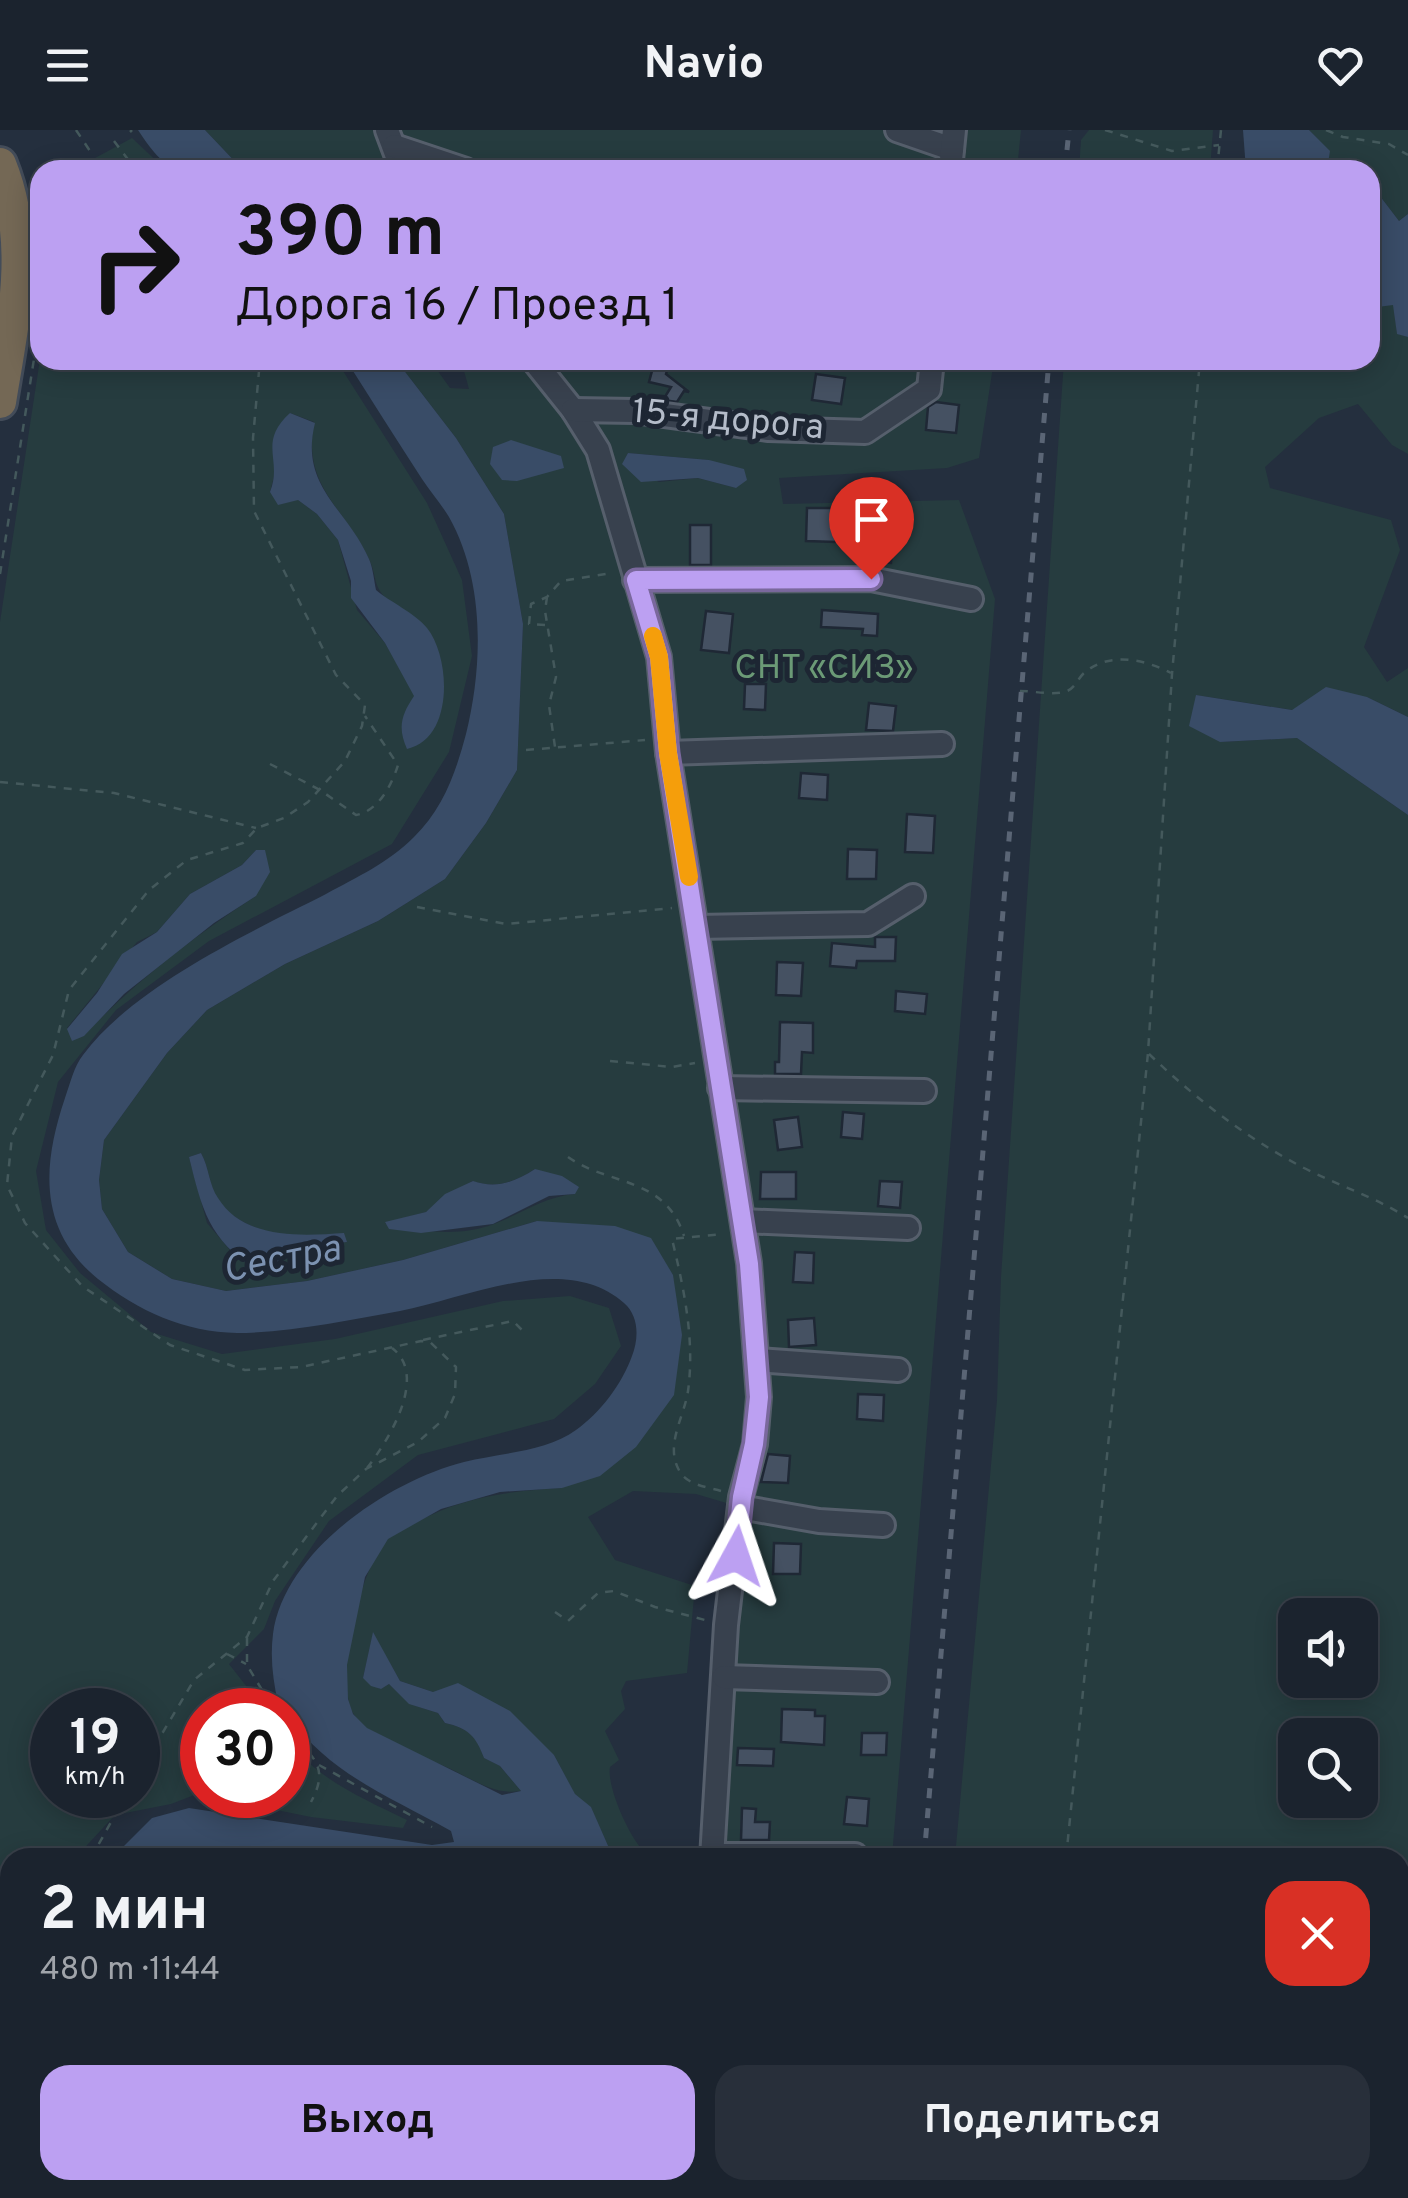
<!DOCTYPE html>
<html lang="ru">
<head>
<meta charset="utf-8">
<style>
  body { margin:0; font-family:Overpass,sans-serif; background:#282f3a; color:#f1f3f6; height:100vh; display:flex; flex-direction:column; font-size:38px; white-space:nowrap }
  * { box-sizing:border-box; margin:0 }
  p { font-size:32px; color:#a0a4aa }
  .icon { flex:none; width:55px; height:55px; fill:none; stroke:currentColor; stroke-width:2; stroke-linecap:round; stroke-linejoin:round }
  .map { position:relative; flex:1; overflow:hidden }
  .side { position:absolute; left:0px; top:1718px; width:1410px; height:352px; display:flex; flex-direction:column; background:#1b232e; border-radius:30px 30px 0 0; box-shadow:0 5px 25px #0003,0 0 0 2px #39404a }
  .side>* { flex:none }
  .banner { position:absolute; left:30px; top:30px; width:1350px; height:210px; border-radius:30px; box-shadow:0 5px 25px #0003,0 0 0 2px #39404a; background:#bca0f2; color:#111; overflow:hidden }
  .fabs { position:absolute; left:1278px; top:1468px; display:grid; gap:20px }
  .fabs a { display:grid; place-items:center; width:100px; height:100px; border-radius:20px; background:#1b232e; box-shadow:0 5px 25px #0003,0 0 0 2px #39404a; font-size:50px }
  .speed { position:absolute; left:30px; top:1558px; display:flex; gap:20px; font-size:50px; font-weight:700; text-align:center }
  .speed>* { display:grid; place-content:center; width:130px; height:130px; border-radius:50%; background:#1b232e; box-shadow:0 5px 25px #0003,0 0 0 2px #39404a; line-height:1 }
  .speed small { font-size:25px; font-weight:400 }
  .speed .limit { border:15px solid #d22; background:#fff; color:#111 }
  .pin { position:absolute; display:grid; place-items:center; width:85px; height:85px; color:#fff; margin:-102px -42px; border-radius:50% 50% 50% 0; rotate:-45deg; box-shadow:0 0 10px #0007 }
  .pin .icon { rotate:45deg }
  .me { position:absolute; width:110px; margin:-55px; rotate:5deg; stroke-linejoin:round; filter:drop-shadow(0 0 8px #0008) }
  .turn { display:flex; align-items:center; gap:35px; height:210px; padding:0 40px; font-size:45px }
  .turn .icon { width:130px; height:130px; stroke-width:2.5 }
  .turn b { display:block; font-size:70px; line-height:85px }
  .round { display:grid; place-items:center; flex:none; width:105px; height:105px; border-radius:30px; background:#282f3a }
  .summary { display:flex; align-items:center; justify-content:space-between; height:170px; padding:0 40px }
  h1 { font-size:60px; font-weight:700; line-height:75px }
  .action { display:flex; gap:20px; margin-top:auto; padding:20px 40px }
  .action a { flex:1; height:115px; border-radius:30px; background:#bca0f2; color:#111; font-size:40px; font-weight:700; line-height:115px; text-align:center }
  .action a+a { background:#282f3a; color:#f1f3f6 }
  header { display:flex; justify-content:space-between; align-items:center; height:130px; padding:0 40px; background:#1b232e; font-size:45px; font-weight:700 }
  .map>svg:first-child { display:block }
  .green { fill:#263c3f; fill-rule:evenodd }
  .water { fill:#394c67 }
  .building { fill:#455162; stroke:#1f2835; stroke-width:2.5 }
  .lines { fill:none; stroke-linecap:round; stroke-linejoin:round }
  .minor-casing { stroke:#565f6c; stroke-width:28 }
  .highway-casing { stroke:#434c59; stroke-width:38 }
  .path { stroke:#44595c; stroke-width:2.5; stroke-dasharray:8 8; stroke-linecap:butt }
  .minor { stroke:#38414e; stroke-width:22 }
  .highway { stroke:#746855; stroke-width:32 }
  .rail { stroke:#5a6575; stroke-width:5; stroke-dasharray:10 10; stroke-linecap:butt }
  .route-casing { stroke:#7a689d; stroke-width:25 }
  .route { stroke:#bca0f2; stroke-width:18 }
  .slow { stroke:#f59e0b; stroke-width:18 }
  .labels { text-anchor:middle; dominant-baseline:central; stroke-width:10; stroke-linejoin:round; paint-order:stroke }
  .street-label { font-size:35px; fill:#b4bcc9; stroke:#1d2633 }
  .park-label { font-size:35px; fill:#6b9a76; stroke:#1d2633 }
  .water-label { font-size:38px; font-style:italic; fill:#7c92b1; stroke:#1d2633 }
</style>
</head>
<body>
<header><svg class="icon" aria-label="menu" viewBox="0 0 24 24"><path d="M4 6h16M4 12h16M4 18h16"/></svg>Navio<svg class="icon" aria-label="heart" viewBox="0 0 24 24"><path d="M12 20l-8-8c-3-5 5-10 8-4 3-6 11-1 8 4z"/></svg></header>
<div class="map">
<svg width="1408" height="2068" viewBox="0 0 1408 2068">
  <rect width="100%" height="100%" fill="#242f3e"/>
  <g class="green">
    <path d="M205,0H1021L1017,40H243Z"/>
    <path d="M1089,0H1213L1210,40H1079L1081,10Z"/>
    <path d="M1309,0H1408V84L1399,91L1370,53V40H1327L1329,21Z"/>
    <path d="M132,8L166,40H73Z"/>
    <path d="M1394,174L1397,203L1408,207V324L1392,315L1358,274L1319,288L1265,337L1270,358L1391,390L1400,420L1364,517L1387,552L1408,538V587L1367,567L1293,580L1196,565L1220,612L1297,608L1408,685V2068H923L924,2060H1400V1728L955,1727L997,1270L1001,1147L1064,230H1370V178ZM1295,1485H1360V1550H1295ZM1295,1605H1360V1670H1295Z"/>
    <path d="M40,229L336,230L427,373L462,450L472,526L449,622L392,714L209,811L116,880L58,952L36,1041L46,1100L80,1143L151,1202L222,1224L335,1209L503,1171L570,1166L609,1178L621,1216L595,1254L554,1289L418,1325L329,1391L275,1471L264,1499L229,1534L265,1580H202V1665H288V1610C318,1650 362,1668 407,1690L403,1698L311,1687L197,1664L171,1674L115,1685L76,1727L10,1728V1824L3,1835L0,1855V492ZM290,283L314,292C302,356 344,377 368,427C379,449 370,455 392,474L435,599L385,513L357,480L338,410L317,384L298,370L270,362ZM256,720V766C194,806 134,853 84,905L67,898L137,812L157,802L190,764L242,735ZM52,1580H138V1665H52Z"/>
    <path d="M396,230H430L450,258L469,259L461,230H994L979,328L947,338L779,348L783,374L959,370L995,469L892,1727H709L740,1377L696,1364L633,1361L588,1387L615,1430L695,1456L687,1543L626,1551L621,1561L625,1579L605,1601L619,1630L610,1637C606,1657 633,1717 650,1727H613L591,1678L575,1665L554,1625L433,1562L400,1551L373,1504L363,1548L380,1559L389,1554L410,1574L438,1583L445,1593C468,1598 477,1606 484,1628L500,1636L521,1661C493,1666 470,1647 444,1636C417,1624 368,1611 353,1583C334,1549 361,1435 388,1408C395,1402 407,1398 415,1393C462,1367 509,1361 562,1358L682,1205L537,1091L403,1130L307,1151L226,1161L172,1149L128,1122L102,1079L99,1050L104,1010L167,923L207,880L285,834L378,791L445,749L486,693L517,640L523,494L504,384L456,308ZM628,323L709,330L736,358L698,348L659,352L623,334ZM201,1023C209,1037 209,1055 217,1068C242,1109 305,1106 347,1112L317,1116L274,1134L235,1126L207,1093L189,1027ZM535,1039L575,1064C543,1067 523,1083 494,1094C461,1107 419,1102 385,1093L426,1082L472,1051C496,1059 515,1052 535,1039Z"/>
    <path d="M0,1895L4,1921L10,1933V2060L0,2061Z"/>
    <path d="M537,2060H864V2068H535Z"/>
  </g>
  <g class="water">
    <path d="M138,0H205L243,40C183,40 173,54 138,0Z"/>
    <path d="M1243,0H1309L1330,21L1327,40H1246Z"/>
    <path d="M1370,53L1399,91L1408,84V207L1397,204L1393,175L1370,178Z"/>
    <path d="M346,230H396L456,308L504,384L523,494L517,640L486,693L445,749L378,791L285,834L207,880L167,923L104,1010L99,1050L102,1079L128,1122L172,1149L226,1161L307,1151L403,1130L537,1091L615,1096L651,1108L673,1145L682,1205L674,1265L636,1317L600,1346L562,1358L500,1362L441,1379L388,1409L365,1447L347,1535L348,1569L353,1584L367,1598L502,1665L521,1661L500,1636L484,1628C476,1606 468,1598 445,1593L438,1583L409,1574L389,1554L381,1559L371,1556L363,1548L373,1502L400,1551L433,1562L458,1553L510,1581L554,1625L575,1664L591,1677L613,1727H113L152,1688L189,1678L432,1715L454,1712L451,1701C389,1666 331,1645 288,1586V1580L278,1573C273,1550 270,1528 273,1504C284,1421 389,1351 464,1332C499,1323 546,1322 576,1300C600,1283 622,1254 632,1226C639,1208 639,1186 624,1173C565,1121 468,1168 400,1181C348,1190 290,1203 237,1203C185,1202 138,1181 98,1149C38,1100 42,1036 65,968C70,954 74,936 83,925C134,856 251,802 326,764C357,747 388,733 414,707C443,679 456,642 466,604C483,536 485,451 449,387C441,374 430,361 422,349C396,309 371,269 346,230Z"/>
    <path d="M290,283L315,293C299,357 347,378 369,429C373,438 374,450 376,460C390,472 415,483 427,498C451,528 454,609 407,619C397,597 402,584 414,566L385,513L351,468V451L338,410L317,384L298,370L278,375L270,362C283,330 257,313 290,283Z"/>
    <path d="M511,310L561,326L564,338L517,351L502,350L490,334L493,317Z"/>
    <path d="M628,323L709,330L744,339L747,350L736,358L698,348L641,352L622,334Z"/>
    <path d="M1326,557L1367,567L1408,587V685L1297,608L1220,612L1189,596L1196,565L1292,580Z"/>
    <path d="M256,720H265L270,742L256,766L214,793L124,864L84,906L72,911L67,899L97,863L122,824L157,802L190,764L242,735Z"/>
    <path d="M201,1023C209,1037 209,1055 218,1068C244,1110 302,1106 344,1103L347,1112L317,1116L257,1140C209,1110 202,1080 189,1027Z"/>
    <path d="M535,1039L562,1046L579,1057L575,1064L549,1066L493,1094L421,1103L389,1099L385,1092L426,1082L445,1064L473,1051C496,1059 515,1052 535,1039Z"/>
    <path d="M194,2060H537L535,2068H205Z"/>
  </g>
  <g class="building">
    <path d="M655,230L669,234L666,244L689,262L684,261L677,272L663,270L671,257L649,252Z"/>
    <path d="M816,244L845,248L841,274L812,270Z"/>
    <path d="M936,272L959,275L956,303L926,300L928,277Z"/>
    <path d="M807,378H837L836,412L806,411Z"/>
    <rect x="690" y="395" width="21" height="40"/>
    <path d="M859,415L892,416L891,433L858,431Z"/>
    <path d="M822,480L878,484L877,506L862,505L863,499L821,497Z"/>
    <path d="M706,481L733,484L729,523L701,520Z"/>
    <path d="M745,554H766L765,580L744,579Z"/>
    <path d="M869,573L896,576L893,601L866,600Z"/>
    <path d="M801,643L828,645L827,670L799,668Z"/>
    <path d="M907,684L935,686L933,723L905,722Z"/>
    <path d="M848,719L877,720L876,749H847Z"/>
    <path d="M875,807H896L895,831H857L856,838L830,836L832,813L875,817Z"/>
    <path d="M777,832L803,833L801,866L776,865Z"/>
    <path d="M896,861L927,864L925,884L895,881Z"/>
    <path d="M780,892L813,893V923L802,922L801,944H775V932H779Z"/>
    <path d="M843,982L864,984L862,1009L841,1007Z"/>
    <path d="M798,987L802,1017L778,1020L774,990Z"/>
    <path d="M761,1042H796V1069H760Z"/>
    <path d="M880,1051L902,1052L900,1078L878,1076Z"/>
    <path d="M795,1122L814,1123L813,1153L793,1152Z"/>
    <path d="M814,1188L816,1215L789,1217L788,1190Z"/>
    <path d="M858,1264L884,1265L883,1291L857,1289Z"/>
    <path d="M768,1324L790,1326L788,1353L761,1352Z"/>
    <path d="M774,1413L801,1414L800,1444H773Z"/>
    <path d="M782,1579L815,1580V1586H825L824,1615L781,1612Z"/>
    <path d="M862,1603H887L886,1625H861Z"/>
    <path d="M738,1618L774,1619L773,1636L737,1635Z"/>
    <path d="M847,1667L869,1669L867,1696L844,1694Z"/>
    <path d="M742,1678L756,1679L755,1692H770L769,1710H741Z"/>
  </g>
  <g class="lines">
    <g class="minor-casing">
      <g id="minor">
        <path d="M387,0L402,40"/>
        <path d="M897,0L952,19"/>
        <path d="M394,16L466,40"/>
        <path d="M950,40L954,0"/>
        <path d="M533,230L573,280L598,320L659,527L668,623L749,1133L759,1267L755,1314L741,1367L726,1495L712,1728"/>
        <path d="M573,280L635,281L769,299L865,302L929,259L932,230"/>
        <path d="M635,450L871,449L971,469"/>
        <path d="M668,623L942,614"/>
        <path d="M697,797L868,794L913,766"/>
        <path d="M720,958L924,961"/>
        <path d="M743,1091L908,1098"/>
        <path d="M757,1230L898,1240"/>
        <path d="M740,1377L819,1391L883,1395"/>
        <path d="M724,1547L877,1552"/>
        <path d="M713,1725H855"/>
        <path d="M726,2060L727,2068"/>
      </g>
    </g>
    <g class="highway-casing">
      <path id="highway" d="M0,34C32,113 13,191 0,272"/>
    </g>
    <g class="path">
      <path d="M76,0L92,24"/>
      <path d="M1105,0L1172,21L1219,15"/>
      <path d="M1326,0L1343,7L1389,14L1408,25"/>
      <path d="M130,2L132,0"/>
      <path d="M114,11L136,40"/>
      <path d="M1217,40L1221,0"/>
      <path d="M0,444L40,191"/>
      <path d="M547,467L545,481L556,547L549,575L555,617"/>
      <path d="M545,495L529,494L531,474L547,467L561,451L612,443"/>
      <path d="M1020,561C1034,561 1055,566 1067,561C1075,558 1077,550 1083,544C1108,521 1144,529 1171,543"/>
      <path d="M526,620L645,610"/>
      <path d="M270,634L320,660L356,685C379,681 392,654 398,635L365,586"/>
      <path d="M0,652L114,663L256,698"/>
      <path d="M417,777L506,794L672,778"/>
      <path d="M1149,924C1195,968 1246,1008 1304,1038C1339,1056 1373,1066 1408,1088"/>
      <path d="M610,931L672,937L695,933"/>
      <path d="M568,1027C609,1056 665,1046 684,1106"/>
      <path d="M423,1210L513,1191L523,1201"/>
      <path d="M367,1338C388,1311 429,1246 392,1218"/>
      <path d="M721,1361C707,1357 688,1355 680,1342C664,1316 684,1288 688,1261C695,1210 684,1159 672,1109L723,1104"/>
      <path d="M555,1482L568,1491L598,1463L614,1461L655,1477L705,1490"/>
      <path d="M247,1508V1535L274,1580"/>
      <path d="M227,1524L246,1534"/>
      <path d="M288,1599C311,1627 331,1635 311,1672"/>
      <path d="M319,1635L432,1697"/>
      <path d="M138,1644L194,1550L247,1507L273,1451L337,1366L366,1339L418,1312L445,1288L455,1264L456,1237L430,1212L421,1211L301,1237L245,1240L170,1215L82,1156L25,1093L7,1055L12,1006L53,925L69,860L149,760L187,730L243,713L257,698L284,688L308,672L345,631L362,596L365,575L336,545L254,381L253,308L260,230"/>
      <path d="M91,1728L126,1665"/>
      <path d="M654,1728V1721"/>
      <path d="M1066,1728L1148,923L1172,544L1200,230"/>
      <path d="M565,2060L567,2068"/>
      <path d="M151,2068L154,2060"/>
      <path d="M1037,2068L1038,2060"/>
    </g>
    <use href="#minor" class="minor"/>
    <use href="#highway" class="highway"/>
    <g class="rail">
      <path d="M1065,40L1069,0"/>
      <path d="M924,1728L1049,230"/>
      <path d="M897,2068V2060"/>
    </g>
  </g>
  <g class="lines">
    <g class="route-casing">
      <path id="route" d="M736,1426L742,1367L754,1314L759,1267L749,1134L668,623L659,527L636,450L871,449"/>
    </g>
    <use href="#route" class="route"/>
    <path class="slow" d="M653,506L659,527L668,623L689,747"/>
  </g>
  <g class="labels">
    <g class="street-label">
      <text transform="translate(728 291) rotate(5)">15-я дорога</text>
    </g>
    <g class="park-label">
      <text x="824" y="539">СНТ «СИЗ»</text>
    </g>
    <g class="water-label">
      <text transform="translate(282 1131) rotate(-11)">Сестра</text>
    </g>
  </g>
</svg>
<div class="fabs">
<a><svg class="icon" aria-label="sound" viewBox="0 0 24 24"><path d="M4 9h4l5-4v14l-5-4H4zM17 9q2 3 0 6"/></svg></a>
<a><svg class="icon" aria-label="search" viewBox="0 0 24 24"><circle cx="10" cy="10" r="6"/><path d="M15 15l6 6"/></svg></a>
</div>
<div class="speed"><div>19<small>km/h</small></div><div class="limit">30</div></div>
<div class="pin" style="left:871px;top:449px;background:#d93025"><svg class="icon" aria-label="arrive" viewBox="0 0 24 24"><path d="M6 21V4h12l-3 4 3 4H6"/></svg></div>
<svg class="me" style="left:736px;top:1426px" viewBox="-20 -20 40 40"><path d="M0-17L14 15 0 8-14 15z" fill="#bca0f2" stroke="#fff" stroke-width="4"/></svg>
<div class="banner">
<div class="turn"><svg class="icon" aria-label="right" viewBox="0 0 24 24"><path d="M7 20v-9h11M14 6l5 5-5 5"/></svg><div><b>390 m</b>Дорога 16 / Проезд 1</div></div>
</div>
<section class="side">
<div class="summary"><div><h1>2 мин</h1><p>480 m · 11:44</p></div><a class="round" style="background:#d93025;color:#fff"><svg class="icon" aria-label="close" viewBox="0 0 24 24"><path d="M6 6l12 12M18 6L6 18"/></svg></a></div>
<div class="action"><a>Выход</a><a>Поделиться</a></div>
</section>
</div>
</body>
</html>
